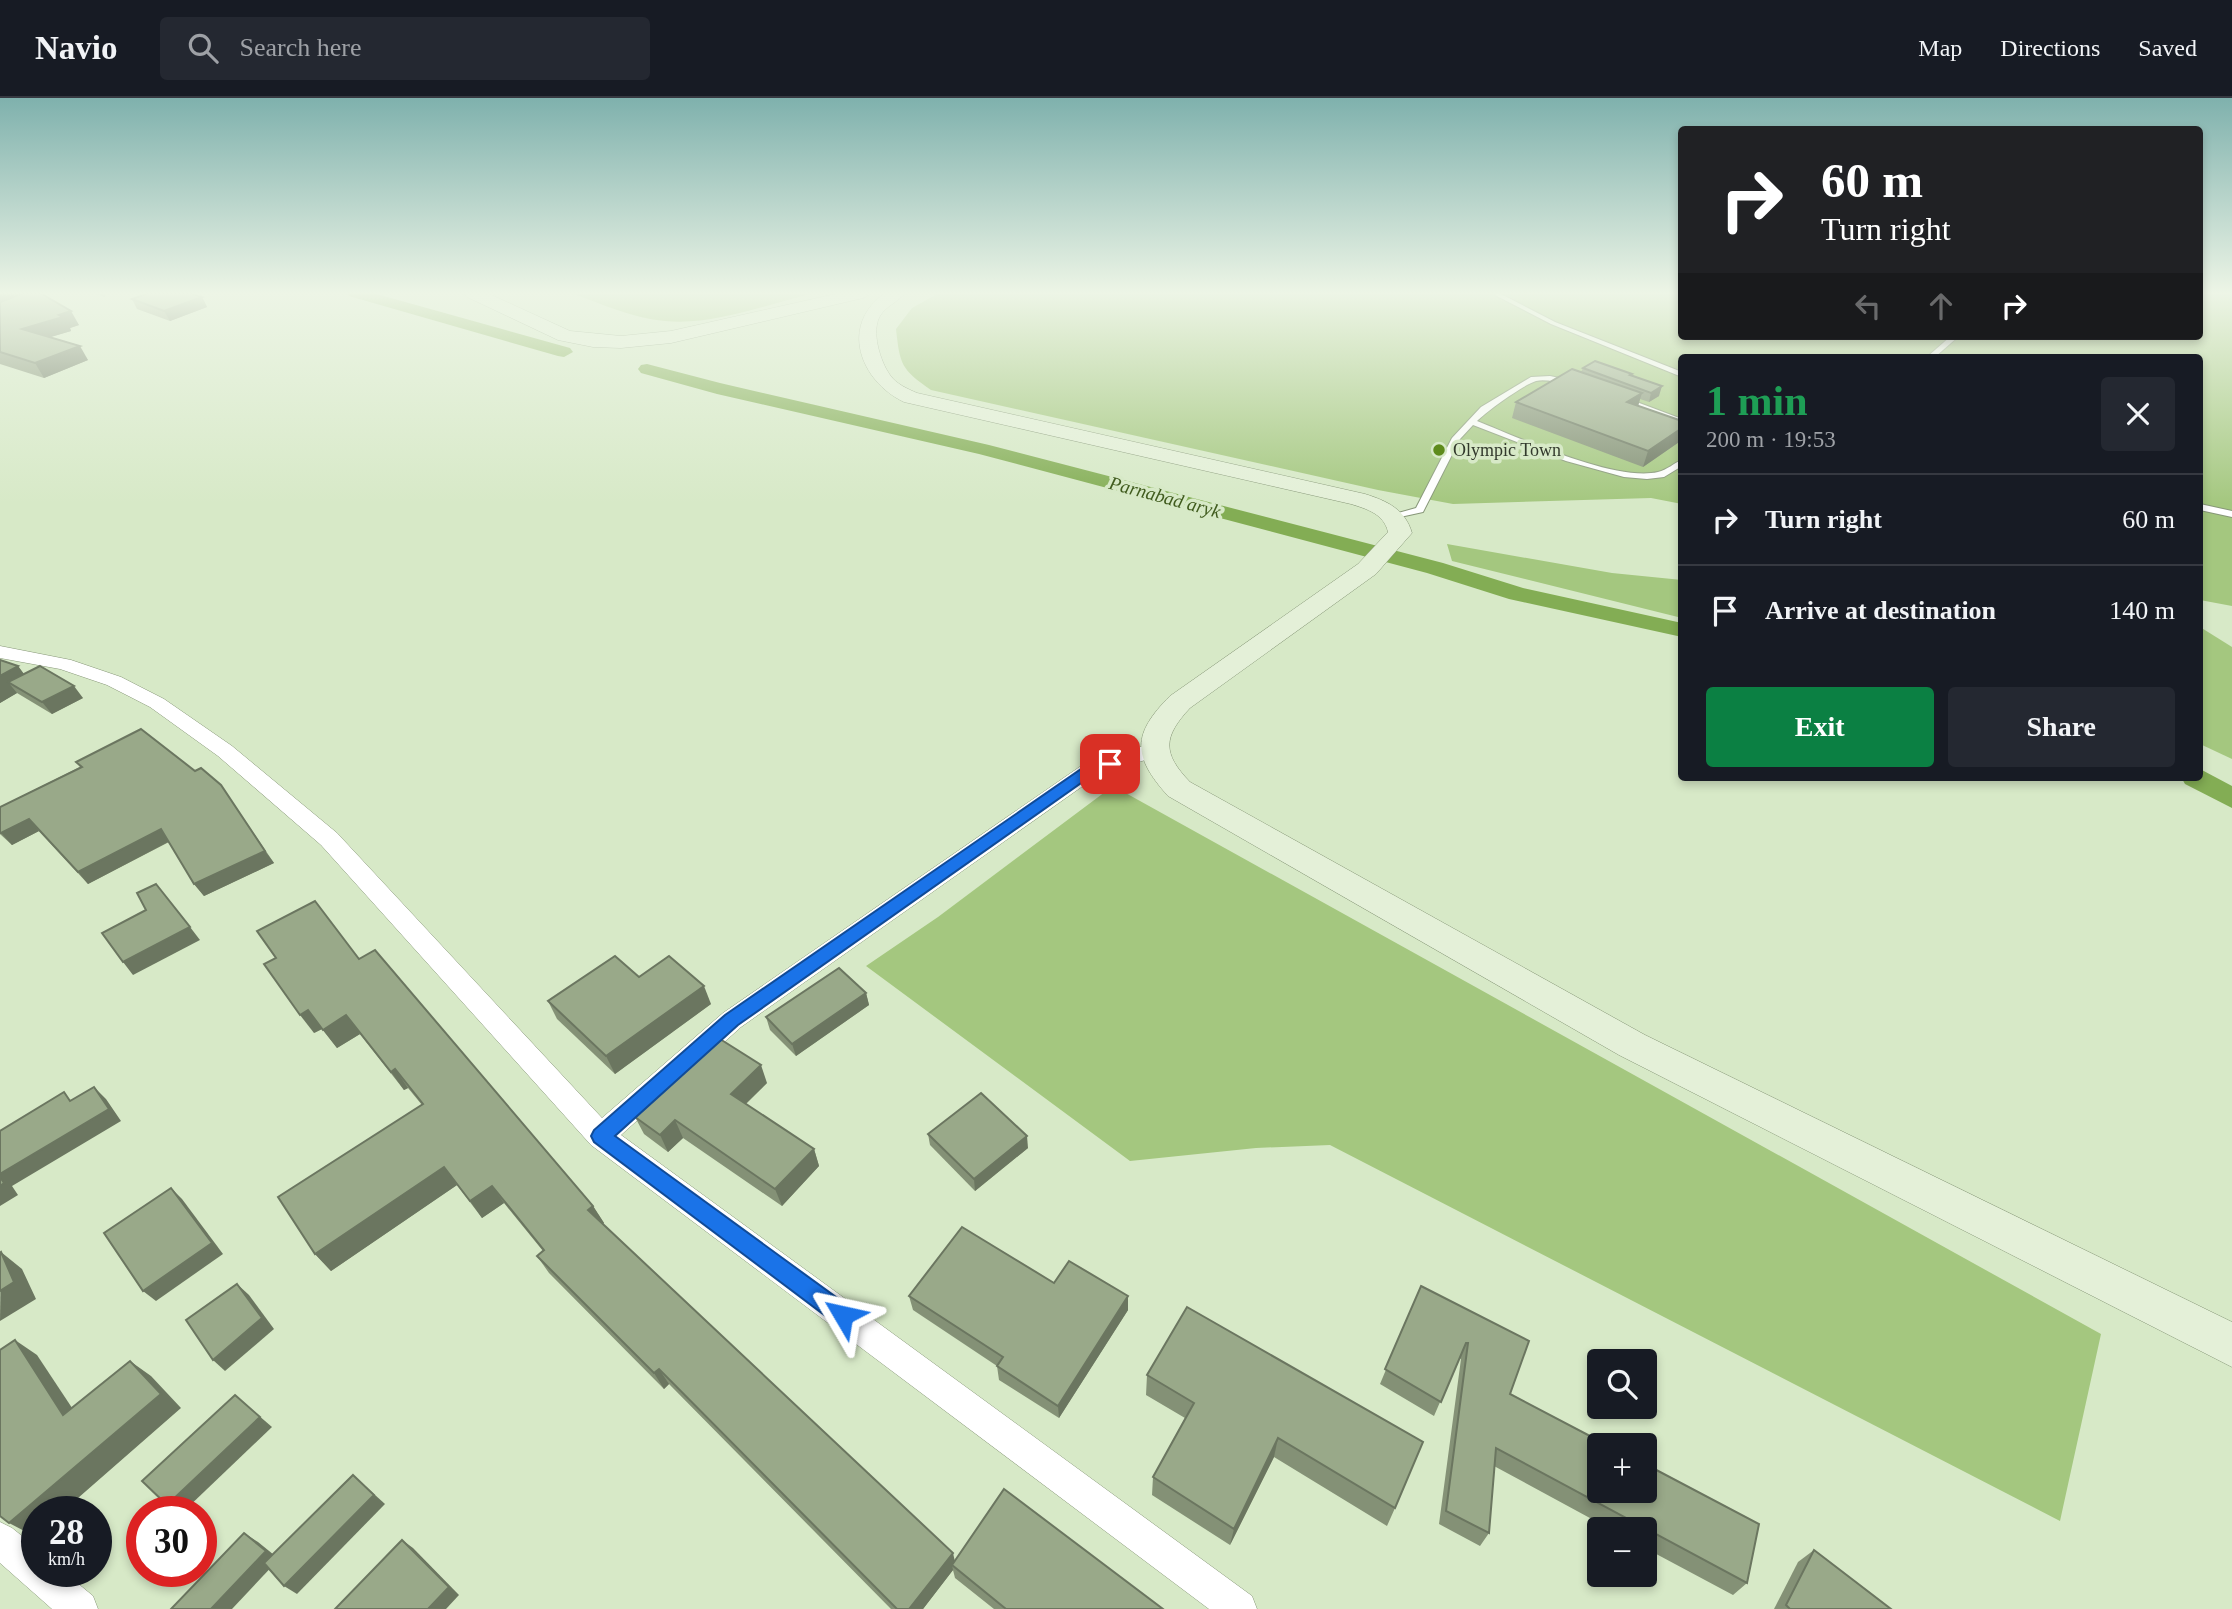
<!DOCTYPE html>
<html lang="en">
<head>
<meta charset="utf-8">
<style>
  body { margin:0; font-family:Georgia,serif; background:#242831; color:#f1f3f6; height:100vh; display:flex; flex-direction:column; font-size:26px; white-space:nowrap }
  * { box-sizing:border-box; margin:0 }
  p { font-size:23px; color:#9ea1a6 }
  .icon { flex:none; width:38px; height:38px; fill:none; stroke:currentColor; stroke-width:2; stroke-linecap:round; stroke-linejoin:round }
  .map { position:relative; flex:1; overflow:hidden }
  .panel { position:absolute; left:1678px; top:256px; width:525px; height:427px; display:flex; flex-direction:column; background:#171b24; border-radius:7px; box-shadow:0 4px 10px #0003 }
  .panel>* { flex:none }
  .top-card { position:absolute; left:1678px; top:28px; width:525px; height:214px; border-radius:7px; box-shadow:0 4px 10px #0003; background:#202124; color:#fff; overflow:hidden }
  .controls { position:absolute; left:1587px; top:1251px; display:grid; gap:14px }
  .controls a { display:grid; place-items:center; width:70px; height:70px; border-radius:7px; background:#171b24; box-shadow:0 4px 10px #0003; font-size:35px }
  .speed { position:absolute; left:21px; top:1398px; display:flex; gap:14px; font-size:35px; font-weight:700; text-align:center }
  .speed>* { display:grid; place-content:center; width:91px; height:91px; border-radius:50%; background:#171b24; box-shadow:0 4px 10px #0003; line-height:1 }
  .speed small { font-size:18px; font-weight:400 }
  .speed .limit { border:10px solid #d22; background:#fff; color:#111 }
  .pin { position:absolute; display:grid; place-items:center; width:60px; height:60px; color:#fff; margin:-30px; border-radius:14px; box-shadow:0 4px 10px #0006 }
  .me { position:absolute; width:77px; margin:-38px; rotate:306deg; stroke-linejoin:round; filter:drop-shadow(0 0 5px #0008) }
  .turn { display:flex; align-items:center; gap:24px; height:147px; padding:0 28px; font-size:32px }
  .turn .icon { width:91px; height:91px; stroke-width:2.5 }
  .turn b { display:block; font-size:49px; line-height:60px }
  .lanes { display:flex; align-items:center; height:66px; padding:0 28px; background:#0003; justify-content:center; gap:35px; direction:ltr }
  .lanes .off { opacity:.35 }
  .round { display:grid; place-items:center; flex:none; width:74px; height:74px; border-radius:7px; background:#242831 }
  .head { display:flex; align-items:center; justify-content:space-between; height:119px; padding:0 28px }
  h1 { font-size:42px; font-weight:700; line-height:52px; color:#1e9e55 }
  .action { display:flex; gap:14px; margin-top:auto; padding:14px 28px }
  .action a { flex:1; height:80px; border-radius:7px; background:#0b8043; color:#fff; font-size:28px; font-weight:700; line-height:80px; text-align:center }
  .action a+a { background:#242831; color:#f1f3f6 }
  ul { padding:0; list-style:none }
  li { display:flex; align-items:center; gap:21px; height:91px; padding:0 28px; border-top:2px solid #363941 }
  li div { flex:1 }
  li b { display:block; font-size:26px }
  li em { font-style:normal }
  header { display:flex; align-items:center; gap:42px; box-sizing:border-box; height:98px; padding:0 35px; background:#171b24; border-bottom:2px solid #363941 }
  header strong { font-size:33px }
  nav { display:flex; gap:38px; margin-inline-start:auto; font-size:24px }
  .search { width:490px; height:63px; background:#242831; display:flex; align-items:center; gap:18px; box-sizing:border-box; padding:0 24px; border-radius:7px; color:#9ea1a6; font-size:26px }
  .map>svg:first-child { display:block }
  .green { fill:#a4c77f }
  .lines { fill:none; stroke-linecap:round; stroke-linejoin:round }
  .canal { fill:#83ad54; fill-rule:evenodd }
  .lane-casing { stroke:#879778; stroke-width:2 }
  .street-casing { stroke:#879778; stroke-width:1 }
  .secondary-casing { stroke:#879778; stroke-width:1 }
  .lane { fill:#fff; fill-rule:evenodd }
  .street { fill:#fff; fill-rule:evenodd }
  .secondary { fill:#e4f0d8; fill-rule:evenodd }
  .wall { fill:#849176 }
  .shaded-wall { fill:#6b7660 }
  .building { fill:#99a989; stroke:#6b7660; stroke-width:2 }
  .route { fill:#1a73e8; stroke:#114b97; stroke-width:2 }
  .poi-dot { fill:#5e8b1c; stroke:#d7e9c7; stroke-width:2.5 }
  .labels { text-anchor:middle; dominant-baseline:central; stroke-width:7; stroke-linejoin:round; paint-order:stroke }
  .far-poi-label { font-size:18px; fill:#32392c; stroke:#d7e9c7; text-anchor:start }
  .far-water-label { font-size:19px; font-style:italic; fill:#415c1f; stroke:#d7e9c7 }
</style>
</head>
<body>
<header>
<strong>Navio</strong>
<div class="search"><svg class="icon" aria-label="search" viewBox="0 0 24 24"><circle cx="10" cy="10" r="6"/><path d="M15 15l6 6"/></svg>Search here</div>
<nav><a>Map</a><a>Directions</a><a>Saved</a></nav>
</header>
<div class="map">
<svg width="2232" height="1511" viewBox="0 0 2232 1511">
  <rect width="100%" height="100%" fill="#d7e9c7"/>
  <g class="green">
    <path d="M571,195H814C767,206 713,228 665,223C632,220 602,206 571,195Z"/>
    <path d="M939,195H1682V238H2200V195H2232V508L2200,502V259H1682V406L1651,400L1453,406L1378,392L931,292C901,271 900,267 896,231L912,210Z"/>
    <path d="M1447,446L1612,475L1682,482V520L1452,463Z"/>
    <path d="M2200,529L2232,549V661L2200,646Z"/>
    <path d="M1113,688L2101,1236L2060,1423L1330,1047L1256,1050L1130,1063L866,868L938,819Z"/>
  </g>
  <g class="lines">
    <g class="canal">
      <path d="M347,195H373L570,250L573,254L564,259L558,258L349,198Z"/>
      <path d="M647,266L720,285L989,347L1443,465L1523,490L1682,525V539L1509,501L1427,475L979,356L717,296L641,275L638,271L641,267Z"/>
      <path d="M2200,671L2232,688V710L2185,686L2181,679H2200Z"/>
    </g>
    <g class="lane-casing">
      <g id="lane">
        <path d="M1491,195H1499L1555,224L1682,274V279L1551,226Z"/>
        <path d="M1951,238H1959L1935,259H1927Z"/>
        <path d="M1550,278L1574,283C1563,288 1549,280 1536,283C1523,287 1487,313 1477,323C1520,340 1615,384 1658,374C1667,372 1674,365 1682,362V368L1664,379L1647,381L1624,379L1566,363L1473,327L1460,341L1423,414L1391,421V417L1416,410L1452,340L1481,309L1531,279Z"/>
        <path d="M1620,300H1626L1682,321V326L1620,304Z"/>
        <path d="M2200,406L2232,413V419L2200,412Z"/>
      </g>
    </g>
    <g class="street-casing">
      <g id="street">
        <path d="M0,548L71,562L121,579L164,601L232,648L337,735L602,1020L723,915L1081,668L1153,645L1160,647L1163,652L1160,657L1097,678L741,929L621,1037L1252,1498L1257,1511H1209L591,1047L321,747L218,658L150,609L107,587L60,571L0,560Z"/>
        <path d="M0,1424L12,1430L37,1450V1474H64L93,1498L98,1511H52L0,1465Z"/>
      </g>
    </g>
    <g class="secondary-casing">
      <g id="secondary">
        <path d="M464,195H487L570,233L621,238L671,233L840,195H872L863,200L671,245L621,250L593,249L558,242L467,199Z"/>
        <path d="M885,195H905C898,204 886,208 880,218C871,233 880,263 890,277C896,286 908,291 917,295L1365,396C1387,403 1405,411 1412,435L1376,476L1190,610C1163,639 1162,655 1190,684L1645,937L2232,1224V1269L1619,957L1168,698C1132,658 1132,636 1170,598L1358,466L1388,434C1384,416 1367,411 1351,406L904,304C860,283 839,227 885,195Z"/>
      </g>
    </g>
    <use href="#lane" class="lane"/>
    <use href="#street" class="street"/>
    <use href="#secondary" class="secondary"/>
  </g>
  <g class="wall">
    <path d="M0,195L79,227L70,230L71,233L50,239L88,262L44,280L0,266Z"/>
    <path d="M94,195H105V199Z"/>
    <path d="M202,199L207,209L170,223L137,211L132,201Z"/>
    <path d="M1583,270L1632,276V278L1659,298L1649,304L1640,301L1638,308L1682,323V342L1643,369L1512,320L1516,304L1581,274Z"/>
    <path d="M0,562L18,568L24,576L83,600L52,616L17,595L0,605Z"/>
    <path d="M76,664L195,673L221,687L274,765L204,798L194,786L169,744L88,786L39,733L12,747L0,736V709L80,669Z"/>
    <path d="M359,861L593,1108L604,1125L603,1126L955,1463L1163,1511H994L955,1480L953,1472L923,1511H891L669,1286L664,1291L549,1175L537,1158L543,1153L504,1105L482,1120L457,1087L331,1173L315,1156L422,1007L408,990L404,992L360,936L337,950L322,931L314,935Z"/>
    <path d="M639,879L711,906L615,976L557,921L548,903Z"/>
    <path d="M866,895L869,907L796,958L770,932L766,919Z"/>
    <path d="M767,985L746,1006L814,1051L819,1068L782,1108L683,1040L668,1054L644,1036L635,1019Z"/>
    <path d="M928,1036L1028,1050L975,1093L930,1047Z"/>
    <path d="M1054,1185L1128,1212L1059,1320L999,1282L997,1268L913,1212L909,1198Z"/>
    <path d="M1421,1188L1510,1296L1747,1485L1733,1497L1645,1450V1432H1612L1494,1368L1489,1435L1480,1448L1439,1426L1461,1261L1459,1260L1434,1318L1380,1286Z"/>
    <path d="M1187,1209L1395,1410L1387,1428L1274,1359L1230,1447L1152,1397L1153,1379L1185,1320L1146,1297L1147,1277Z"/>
    <path d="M1814,1452L1891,1511H1774L1798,1464Z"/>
  </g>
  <g class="shaded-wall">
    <path d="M0,195H26L0,208Z"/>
    <path d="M202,199L207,209L170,223L164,213Z"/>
    <path d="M71,213L79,227L70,230L71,233L31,245L22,231Z"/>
    <path d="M80,248L88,262L44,280L35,265Z"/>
    <path d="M1662,288L1659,298L1649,304L1651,295Z"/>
    <path d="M1642,295L1637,311L1627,304Z"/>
    <path d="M1682,330V342L1643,369L1648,353Z"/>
    <path d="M18,568L31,586L8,584L17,595L0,605V578Z"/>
    <path d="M74,588L83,600L52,616L42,604Z"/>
    <path d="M29,721L39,733L12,747L1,735Z"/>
    <path d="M161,731L170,743L88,786L78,774Z"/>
    <path d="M265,753L274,765L204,798L194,786Z"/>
    <path d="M190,829L200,842L133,877L123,864Z"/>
    <path d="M704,888L711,906L615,976L606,958Z"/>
    <path d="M866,895L869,907L796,958L792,946Z"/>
    <path d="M308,912L322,931L314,935L300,917Z"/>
    <path d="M346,917L360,936L337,950L323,932Z"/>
    <path d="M761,967L767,985L738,1013L731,996Z"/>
    <path d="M395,971L408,990L404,992L391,974Z"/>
    <path d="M94,989L106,1001L121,1023L12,1088L18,1097L0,1108V1076Z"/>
    <path d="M675,1022L683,1040L668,1054L660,1037Z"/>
    <path d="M1027,1038L1028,1050L975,1093L974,1081Z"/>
    <path d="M814,1051L819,1068L782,1108L775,1091Z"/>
    <path d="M444,1069L457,1087L331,1173L315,1156Z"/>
    <path d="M492,1088L504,1105L482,1120L470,1103Z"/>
    <path d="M171,1090L182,1101L223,1156L156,1203L143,1193Z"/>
    <path d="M593,1108L604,1125L598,1130L588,1112Z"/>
    <path d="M1,1154L22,1171L36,1201L0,1223Z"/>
    <path d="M237,1186L249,1197L274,1231L225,1273L213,1262Z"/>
    <path d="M1128,1198V1212L1059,1320L1058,1308Z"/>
    <path d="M15,1242L37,1257L86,1331L63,1317Z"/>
    <path d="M130,1263L151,1278L181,1310L62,1414H37V1436L34,1438L9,1425Z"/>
    <path d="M659,1271L669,1286L664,1291L654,1275Z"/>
    <path d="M235,1297L272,1329L183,1414H177L167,1407Z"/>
    <path d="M1278,1340L1274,1359L1230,1447L1234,1431Z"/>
    <path d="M353,1377L385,1406L297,1496L284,1488Z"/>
    <path d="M244,1435L258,1444L279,1461L232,1511H211Z"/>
    <path d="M402,1442L413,1450L459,1497L446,1511H428Z"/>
    <path d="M953,1455L956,1468L952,1467L953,1472L923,1511H909Z"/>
  </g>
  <g class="building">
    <path d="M24,195H40L71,213L59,217L63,219L22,231L80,248L35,265L0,254V204Z"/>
    <path d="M149,195H189L202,199L164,213L132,201Z"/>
    <path d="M1595,263L1632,276L1630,277L1662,288L1651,295L1583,270Z"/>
    <path d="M1572,271L1642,295L1627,304L1682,323V330L1648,353L1516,304Z"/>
    <path d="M0,562L18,568L0,578Z"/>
    <path d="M40,568L74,588L42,604L8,584Z"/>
    <path d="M141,631L195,673L201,670L221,687L265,753L194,786L161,731L78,774L29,721L1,735L0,734V709L82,669L76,664Z"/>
    <path d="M156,786L190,829L123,864L102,835L146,812L137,795Z"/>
    <path d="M315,803L359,861L375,852L593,1108L588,1112L953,1455L909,1511H897L659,1271L654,1275L537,1158L544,1152L492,1088L470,1103L444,1069L315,1156L278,1099L423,1006L395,971L391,974L346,917L323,932L308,912L300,917L264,866L276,860L257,833Z"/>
    <path d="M615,858L639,879L669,858L704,888L606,958L548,903Z"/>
    <path d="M839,870L866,895L792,946L766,919Z"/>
    <path d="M720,941L761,967L731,996L814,1051L775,1091L675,1022L660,1037L635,1019Z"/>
    <path d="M94,989L109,1011L0,1076V1033L64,994L70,1003Z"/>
    <path d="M981,995L1027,1038L974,1081L928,1036Z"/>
    <path d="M0,1079L4,1085L0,1088Z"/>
    <path d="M171,1090L212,1145L143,1193L104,1135Z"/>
    <path d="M962,1129L1054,1185L1069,1163L1128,1198L1058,1308L997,1268L1003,1259L909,1198Z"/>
    <path d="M1,1154L14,1184L0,1193V1155Z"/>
    <path d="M237,1186L262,1220L213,1262L186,1222Z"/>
    <path d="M1421,1188L1529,1243L1510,1296L1609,1348H1600V1393H1645V1366L1759,1426L1747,1485L1496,1350L1489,1435L1446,1413L1468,1245H1466L1441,1304L1385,1271Z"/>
    <path d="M1187,1209L1423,1344L1395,1410L1278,1340L1234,1431L1153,1379L1194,1305L1147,1277Z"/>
    <path d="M15,1242L63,1317L130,1263L161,1296L9,1425L0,1418V1252Z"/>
    <path d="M235,1297L260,1319L167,1407L142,1383Z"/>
    <path d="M353,1377L374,1397L284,1488L264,1465Z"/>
    <path d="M1004,1391L1163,1511H1006L952,1467Z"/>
    <path d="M244,1435L266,1453L211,1511H171Z"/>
    <path d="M402,1442L449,1489L428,1511H335Z"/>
    <path d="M1814,1452L1891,1511H1790L1786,1507Z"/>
  </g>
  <linearGradient id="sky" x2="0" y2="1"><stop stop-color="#7fb1ad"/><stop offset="0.48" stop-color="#edf5e6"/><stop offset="1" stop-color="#edf5e6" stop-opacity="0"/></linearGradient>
  <rect width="2232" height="406" fill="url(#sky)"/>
  <path class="route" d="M1110,661L1115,663L1117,666L1115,669L1094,676L738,927L615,1038L851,1210L854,1217L851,1225L843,1228L835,1225L594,1044L591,1038L594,1032L725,917L1084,669Z"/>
  <circle class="poi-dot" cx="1439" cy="352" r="7"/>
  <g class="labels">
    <g class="far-poi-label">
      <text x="1453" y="352">Olympic Town</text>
    </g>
    <g class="far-water-label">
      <text transform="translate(1165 399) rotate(15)">Parnabad aryk</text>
    </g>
  </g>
</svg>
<div class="controls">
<a><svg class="icon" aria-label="search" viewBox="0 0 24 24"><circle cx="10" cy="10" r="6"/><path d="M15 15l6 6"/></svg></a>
<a>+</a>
<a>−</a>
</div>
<div class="speed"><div>28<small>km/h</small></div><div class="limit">30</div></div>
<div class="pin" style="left:1110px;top:666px;background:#d93025"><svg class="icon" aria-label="arrive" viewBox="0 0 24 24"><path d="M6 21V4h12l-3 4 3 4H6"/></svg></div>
<svg class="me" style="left:843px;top:1217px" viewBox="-20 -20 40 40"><path d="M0-17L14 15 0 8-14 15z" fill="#1a73e8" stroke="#fff" stroke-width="4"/></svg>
<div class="top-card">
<div class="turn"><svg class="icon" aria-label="right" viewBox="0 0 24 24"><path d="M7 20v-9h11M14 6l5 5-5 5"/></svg><div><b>60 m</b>Turn right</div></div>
<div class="lanes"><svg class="icon off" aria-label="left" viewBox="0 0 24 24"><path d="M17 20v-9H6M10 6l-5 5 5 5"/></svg><svg class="icon off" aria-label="ahead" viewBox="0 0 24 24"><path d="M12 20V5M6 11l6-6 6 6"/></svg><svg class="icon" aria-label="right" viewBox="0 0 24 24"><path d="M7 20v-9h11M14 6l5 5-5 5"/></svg></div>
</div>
<section class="panel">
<div class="head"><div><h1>1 min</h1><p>200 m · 19:53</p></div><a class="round"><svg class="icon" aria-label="close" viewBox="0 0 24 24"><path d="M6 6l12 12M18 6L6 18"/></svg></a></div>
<ul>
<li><svg class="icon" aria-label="right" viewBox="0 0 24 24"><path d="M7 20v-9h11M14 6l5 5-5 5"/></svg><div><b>Turn right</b></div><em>60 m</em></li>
<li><svg class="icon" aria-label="arrive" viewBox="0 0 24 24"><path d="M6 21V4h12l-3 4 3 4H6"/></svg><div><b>Arrive at destination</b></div><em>140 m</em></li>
</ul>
<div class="action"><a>Exit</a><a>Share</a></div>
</section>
</div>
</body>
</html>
